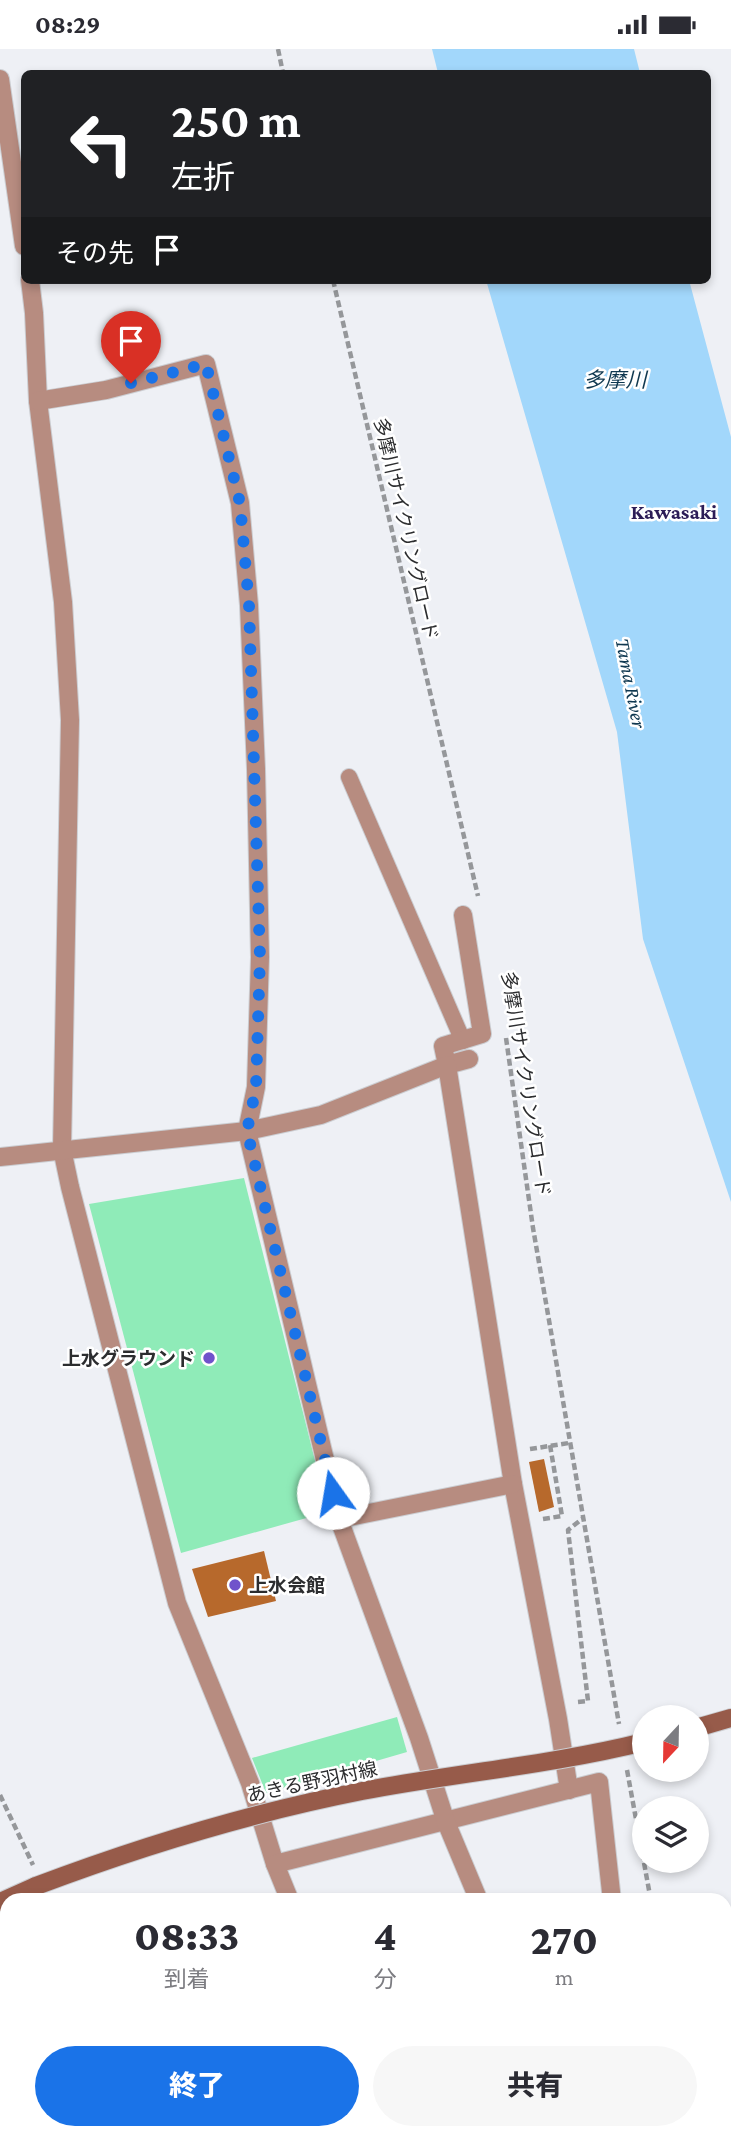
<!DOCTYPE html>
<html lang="ja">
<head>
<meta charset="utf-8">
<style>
  body { margin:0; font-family:"Crimson Pro","Noto Sans JP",serif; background:#f7f7f7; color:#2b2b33; height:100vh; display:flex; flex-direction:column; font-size:26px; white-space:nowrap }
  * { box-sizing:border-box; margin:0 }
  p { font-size:23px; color:#7c7c81 }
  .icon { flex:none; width:38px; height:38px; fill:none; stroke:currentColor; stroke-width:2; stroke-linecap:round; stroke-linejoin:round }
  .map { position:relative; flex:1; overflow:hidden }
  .drawer { position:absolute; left:0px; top:1844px; width:732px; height:247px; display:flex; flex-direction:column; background:#fff; border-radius:21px 21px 0 0; box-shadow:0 4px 10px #0003 }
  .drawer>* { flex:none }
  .banner { position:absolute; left:21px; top:21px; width:690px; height:214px; border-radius:10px; box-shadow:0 4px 10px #0003; background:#202124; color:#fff; overflow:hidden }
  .needle { width:46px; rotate:202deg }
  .buttons { position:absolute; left:632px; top:1656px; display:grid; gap:14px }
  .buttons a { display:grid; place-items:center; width:77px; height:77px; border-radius:50%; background:#fff; box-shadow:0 4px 10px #0003; font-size:35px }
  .pin { position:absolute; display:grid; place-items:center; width:60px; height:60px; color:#fff; margin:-72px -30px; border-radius:50% 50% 50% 0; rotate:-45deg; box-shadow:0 0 7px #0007 }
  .pin .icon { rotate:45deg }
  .me { position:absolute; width:77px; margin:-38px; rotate:347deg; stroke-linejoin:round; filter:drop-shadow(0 0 5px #0008) }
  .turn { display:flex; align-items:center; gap:24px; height:147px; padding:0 35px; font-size:32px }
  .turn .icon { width:91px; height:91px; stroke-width:2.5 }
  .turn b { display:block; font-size:49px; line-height:60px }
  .then { display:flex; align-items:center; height:66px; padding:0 35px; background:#0003; gap:14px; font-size:26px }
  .eta { display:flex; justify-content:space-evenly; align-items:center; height:119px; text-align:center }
  .eta b { font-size:42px; font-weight:800; line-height:49px }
  .action { display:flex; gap:14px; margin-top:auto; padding:14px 35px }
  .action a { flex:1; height:80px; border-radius:42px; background:#1a73e8; color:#fff; font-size:28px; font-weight:800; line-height:80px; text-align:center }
  .action a+a { background:#f7f7f7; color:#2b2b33 }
  .status { display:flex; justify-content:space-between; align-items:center; height:49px; padding:0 35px; background:#fff; direction:ltr }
  .status svg { height:19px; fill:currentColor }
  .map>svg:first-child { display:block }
  .green { fill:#8febb8 }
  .water { fill:#a2d7fb }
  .building { fill:#b7692c }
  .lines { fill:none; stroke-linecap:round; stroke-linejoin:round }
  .service-casing { stroke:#cbcdd1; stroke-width:18 }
  .minor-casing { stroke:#cbcdd1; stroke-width:20 }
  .secondary-casing { stroke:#cbcdd1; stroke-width:20 }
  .path { stroke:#95979a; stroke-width:4.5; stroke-dasharray:7 3.5; stroke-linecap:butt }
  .service { stroke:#b78c80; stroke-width:16 }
  .minor { stroke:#b78c80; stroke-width:18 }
  .secondary { stroke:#975b4a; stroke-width:18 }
  .secondary-bridge-casing { stroke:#cbcdd1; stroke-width:20; stroke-linecap:butt }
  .secondary-bridge { stroke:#975b4a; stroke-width:18 }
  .route { stroke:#1a73e8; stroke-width:12; stroke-dasharray:0 21.6 }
  .poi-dot { fill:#7052cb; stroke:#fff; stroke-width:2.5 }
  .labels { text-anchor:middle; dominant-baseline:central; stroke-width:5; stroke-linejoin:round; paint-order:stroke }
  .street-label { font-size:19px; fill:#2c2d2f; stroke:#fff }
  .poi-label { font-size:19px; font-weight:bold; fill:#2c2d2f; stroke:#fff; text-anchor:end }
  .water-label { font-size:21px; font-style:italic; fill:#0f3850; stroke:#fff }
  .neighbourhood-label { font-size:21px; font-weight:bold; fill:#2c1d57; stroke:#fff }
</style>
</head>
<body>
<div class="status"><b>08:29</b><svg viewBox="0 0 49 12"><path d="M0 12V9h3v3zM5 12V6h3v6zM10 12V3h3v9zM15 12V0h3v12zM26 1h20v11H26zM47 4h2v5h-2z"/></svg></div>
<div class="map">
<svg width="731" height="2091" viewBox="0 0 731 2091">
  <rect width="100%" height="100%" fill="#eef0f5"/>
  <g class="green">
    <path d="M244,1129L328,1463L181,1504L89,1155Z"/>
    <path d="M397,1668L407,1703L266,1744L252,1709Z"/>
  </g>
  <g class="water">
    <path d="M432,0H634L640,24H438Z"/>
    <path d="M486,231H689L731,388V1153L643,890L617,683Z"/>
    <path d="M0,1994L7,2010V2084H39L42,2091H0Z"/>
  </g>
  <g class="building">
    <path d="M544,1410L554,1458L539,1463L529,1413Z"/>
    <path d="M264,1502L276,1552L208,1568L192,1520Z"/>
  </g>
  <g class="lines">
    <g class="service-casing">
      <path id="service" d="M349,728L463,992"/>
    </g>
    <g class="minor-casing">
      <g id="minor">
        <path d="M0,30L24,197"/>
        <path d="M30,231L34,264L38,352L63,553L70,671L62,1100L70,1138L177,1554L250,1734L275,1815L290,1852"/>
        <path d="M38,352L106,341L206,315L240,454L249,556L256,720L260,908L256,1038L247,1082L339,1470"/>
        <path d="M463,866L482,985L443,997L447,1016L469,1010"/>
        <path d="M0,1108L247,1082L321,1066L447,1016L513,1435L558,1670L569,1741"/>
        <path d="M275,1815L599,1733L612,1852"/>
        <path d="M479,1852L446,1773L419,1689L339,1470L513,1435"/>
        <path d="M383,2084L386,2091"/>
        <path d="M647,2084L648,2091"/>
      </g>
    </g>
    <g class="secondary-casing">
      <g id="secondary">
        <path d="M696,1679L731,1669"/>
        <path d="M0,1853L36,1837"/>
      </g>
    </g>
    <g class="path">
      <path d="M278,0L283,24"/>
      <path d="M333,231L478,847"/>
      <path d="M506,989L533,1179L619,1675"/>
      <path d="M530,1400L569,1394"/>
      <path d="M543,1470L562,1467L550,1396"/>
      <path d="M578,1653L588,1652L568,1481L582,1470"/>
      <path d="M627,1721L651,1852"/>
      <path d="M0,1746L33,1816"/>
      <path d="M157,2084L160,2091"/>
      <path d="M690,2084L692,2091"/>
    </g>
    <use href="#service" class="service"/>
    <use href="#minor" class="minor"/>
    <use href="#secondary" class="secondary"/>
    <g class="secondary-bridge-casing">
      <path id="secondary-bridge" d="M36,1837C142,1797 250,1764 362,1742C456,1724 551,1716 644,1693"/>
    </g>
    <use href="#secondary-bridge" class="secondary-bridge"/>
  </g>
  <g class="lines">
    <path class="route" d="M131,334L206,315L240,454L249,556L260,908L256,1038L247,1082L333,1444"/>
  </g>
  <g class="poi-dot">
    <circle cx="209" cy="1309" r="7"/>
    <circle cx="235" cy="1536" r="7"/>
  </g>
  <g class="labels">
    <g class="street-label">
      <text transform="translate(406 480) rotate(77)">多摩川サイクリングロード</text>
      <text transform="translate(526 1035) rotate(81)">多摩川サイクリングロード</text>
      <text transform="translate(312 1733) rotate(-12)">あきる野羽村線</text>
    </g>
    <g class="poi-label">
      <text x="195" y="1309">上水グラウンド</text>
      <text x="249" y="1536" text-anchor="start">上水会館</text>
    </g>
    <g class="water-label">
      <text x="615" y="331">多摩川</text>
      <text transform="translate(631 634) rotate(79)">Tama River</text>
    </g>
    <g class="neighbourhood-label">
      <text x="674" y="463">Kawasaki</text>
    </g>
  </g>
</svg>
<div class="buttons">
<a><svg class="needle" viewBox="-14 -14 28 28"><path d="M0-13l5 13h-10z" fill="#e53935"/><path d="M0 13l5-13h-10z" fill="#7c7c81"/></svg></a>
<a><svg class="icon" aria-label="layers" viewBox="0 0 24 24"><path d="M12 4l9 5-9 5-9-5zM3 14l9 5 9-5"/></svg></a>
</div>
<div class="pin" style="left:131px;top:334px;background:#d93025"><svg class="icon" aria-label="arrive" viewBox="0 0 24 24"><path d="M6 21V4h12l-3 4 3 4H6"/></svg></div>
<svg class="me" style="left:333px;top:1444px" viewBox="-20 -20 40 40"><circle r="19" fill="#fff"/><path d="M0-13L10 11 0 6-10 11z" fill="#1a73e8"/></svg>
<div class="banner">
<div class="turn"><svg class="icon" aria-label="left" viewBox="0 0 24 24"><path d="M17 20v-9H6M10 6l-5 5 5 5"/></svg><div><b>250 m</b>左折</div></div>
<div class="then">その先<svg class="icon" aria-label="arrive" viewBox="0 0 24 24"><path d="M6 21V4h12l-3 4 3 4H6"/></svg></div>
</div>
<section class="drawer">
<div class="eta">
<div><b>08:33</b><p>到着</p></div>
<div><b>4</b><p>分</p></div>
<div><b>270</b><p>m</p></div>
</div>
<div class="action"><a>終了</a><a>共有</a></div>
</section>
</div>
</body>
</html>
